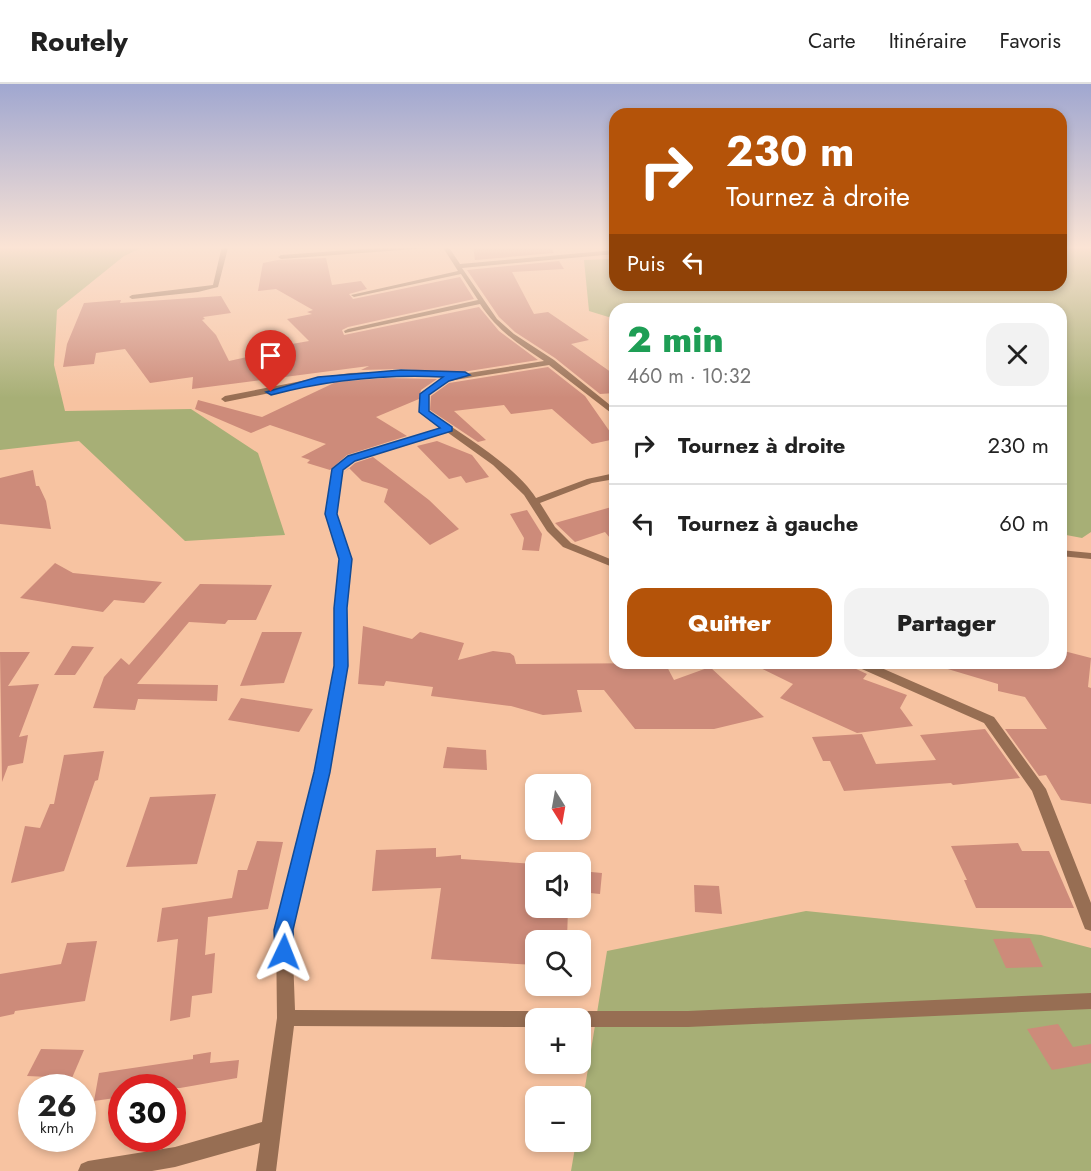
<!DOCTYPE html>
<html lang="fr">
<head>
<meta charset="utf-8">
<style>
  body { margin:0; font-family:Jost,sans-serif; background:#f2f2f2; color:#222; height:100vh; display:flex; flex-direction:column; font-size:22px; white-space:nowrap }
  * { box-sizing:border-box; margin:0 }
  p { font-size:20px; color:#767676 }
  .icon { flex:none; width:33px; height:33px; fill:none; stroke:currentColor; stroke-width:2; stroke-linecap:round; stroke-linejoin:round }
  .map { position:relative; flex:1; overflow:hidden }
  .side { position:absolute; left:609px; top:219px; width:458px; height:366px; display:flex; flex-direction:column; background:#fff; border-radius:18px; box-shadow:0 3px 9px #0003 }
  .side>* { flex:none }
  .hud { position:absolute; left:609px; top:24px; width:458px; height:183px; border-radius:18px; box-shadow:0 3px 9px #0003; background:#b45309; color:#fff; overflow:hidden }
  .needle { width:39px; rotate:169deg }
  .tools { position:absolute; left:525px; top:690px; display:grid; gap:12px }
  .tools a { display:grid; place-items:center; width:66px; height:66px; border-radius:12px; background:#fff; box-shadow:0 3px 9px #0003; font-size:30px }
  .speed { position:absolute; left:18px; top:990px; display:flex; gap:12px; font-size:30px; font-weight:700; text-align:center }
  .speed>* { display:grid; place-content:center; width:78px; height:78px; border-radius:50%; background:#fff; box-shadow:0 3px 9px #0003; line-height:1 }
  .speed small { font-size:15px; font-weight:400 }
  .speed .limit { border:9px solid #d22; background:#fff; color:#111 }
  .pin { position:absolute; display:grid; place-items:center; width:51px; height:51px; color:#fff; margin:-62px -26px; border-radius:50% 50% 50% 0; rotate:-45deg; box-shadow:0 0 6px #0007 }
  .pin .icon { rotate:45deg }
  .me { position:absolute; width:66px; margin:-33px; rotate:2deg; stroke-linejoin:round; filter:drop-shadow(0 0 4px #0008) }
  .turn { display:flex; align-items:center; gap:21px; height:126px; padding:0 18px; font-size:27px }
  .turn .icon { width:78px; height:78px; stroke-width:2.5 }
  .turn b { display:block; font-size:42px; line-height:51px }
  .then { display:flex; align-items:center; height:57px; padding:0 18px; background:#0003; gap:12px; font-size:22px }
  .round { display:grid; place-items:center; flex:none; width:63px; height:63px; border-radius:18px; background:#f2f2f2 }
  .headline { display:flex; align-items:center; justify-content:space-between; height:102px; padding:0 18px }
  h1 { font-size:36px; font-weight:800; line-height:45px; color:#1e9e55 }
  .primary-button { display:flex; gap:12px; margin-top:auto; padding:12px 18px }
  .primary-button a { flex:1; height:69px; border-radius:18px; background:#b45309; color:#fff; font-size:24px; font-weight:800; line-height:69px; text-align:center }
  .primary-button a+a { background:#f2f2f2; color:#222 }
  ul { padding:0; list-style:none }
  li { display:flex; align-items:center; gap:18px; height:78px; padding:0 18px; border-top:2px solid #e0e0e0 }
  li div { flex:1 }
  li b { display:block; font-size:22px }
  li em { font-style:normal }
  header { display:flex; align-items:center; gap:36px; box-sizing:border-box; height:84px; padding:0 30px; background:#fff; border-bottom:2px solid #e0e0e0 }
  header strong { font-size:28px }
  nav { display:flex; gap:33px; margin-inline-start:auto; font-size:21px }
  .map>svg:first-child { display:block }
  .green { fill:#a7af76 }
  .building { fill:#cd8b7a }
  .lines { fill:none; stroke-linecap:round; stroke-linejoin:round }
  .minor { fill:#976e53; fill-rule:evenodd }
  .route { fill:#1a73e8; stroke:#114b97; stroke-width:1.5 }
</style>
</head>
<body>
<header>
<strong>Routely</strong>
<nav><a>Carte</a><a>Itinéraire</a><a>Favoris</a></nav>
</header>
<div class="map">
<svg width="1091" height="1087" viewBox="0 0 1091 1087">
  <rect width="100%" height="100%" fill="#f7c3a1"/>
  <g class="green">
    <path d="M0,162H145L124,172L57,226L54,281L65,327L191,325L258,369L285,451L185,457L79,357L0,366Z"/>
    <path d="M1061,162H1091V448L1082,454L1061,450L1060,225H615V235L589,227L584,176L615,175V201H1060Z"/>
    <path d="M806,827L1041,851L1091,864V1087H571L576,1058H580L581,1028L607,867Z"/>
  </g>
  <g class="building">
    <path d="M473,162H550L554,169L475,176Z"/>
    <path d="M326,174L332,201L361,197L367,205L349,210L353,215L460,193L474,215L348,243L342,246L344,251L479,223L499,247L538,276L456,289L402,285L361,286L369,282L192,305L193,293L150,299L125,265L96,269L94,280L63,283L67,260L84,219L121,216L120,219L221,212L231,229L203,233L205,235L202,236L216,251L229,277L288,264L286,261L309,257L287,235L312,230L307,228L313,226L276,205L258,207L262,184L263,179L278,176Z"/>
    <path d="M559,177L564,185L512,188L534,230L548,228L589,256L571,260L615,291V309L600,310L555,274L515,248L499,233L467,186Z"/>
    <path d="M548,283L585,312L615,355L592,360L552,325L511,330L504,321L454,327L486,356L478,358L430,326L431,312L449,299Z"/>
    <path d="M385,294L437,295L421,306L419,315L376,333L407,352L347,371L330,386L307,379L310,376L301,373L326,360L270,341L251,349L195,325L198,316L262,333L336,298Z"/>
    <path d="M437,357L472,371L489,393L466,399L461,392L449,395L417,362Z"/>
    <path d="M373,373L429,416L459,445L430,461L384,418L388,405L362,397L349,384L345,388L355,379Z"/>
    <path d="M33,386L36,402H39L46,417L51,445L0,440V394Z"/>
    <path d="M615,422V460L605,448L575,458L555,439Z"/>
    <path d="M527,426L542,450L539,467L522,466L524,454L510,430Z"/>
    <path d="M55,479L73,489L162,498L144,519L114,516L103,528L20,514Z"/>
    <path d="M200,500L272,501L256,536H228L225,540L189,538L137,600L218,601L217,617L138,615L135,626L93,624L104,593L121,574L129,581Z"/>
    <path d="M363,542L412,555L420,548L464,559L458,576L493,567L510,569L514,572L516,580L665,579L674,596L710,583L764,633L714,645H635L604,606H577L582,628L543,631L511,622L431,612L433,603L386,597L384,602L358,600Z"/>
    <path d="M262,548H302L284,599L240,602Z"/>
    <path d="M72,562L94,563L75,591H54Z"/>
    <path d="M1060,566L1091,574L1088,603L1091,604V720L1061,716L1046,691L1039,692L1005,645H1047L1025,613L998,607V600L941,583L942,579H1060Z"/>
    <path d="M0,568H30L8,602L39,600L19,653L28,651L23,679L8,682L2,698Z"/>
    <path d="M750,579H851L854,584L867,590L863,595L907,611L900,624L913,642L857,649L780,614L793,600Z"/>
    <path d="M241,614L313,625L299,648L228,636Z"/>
    <path d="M985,645L1020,694L953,701L951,699L844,707L830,677H823L812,653L862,650L876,680L936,676L920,651Z"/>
    <path d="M447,663L486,666L487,686L443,684Z"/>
    <path d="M104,667L98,696L95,697L64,787L11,799L25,742L40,744L50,720H54L64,671Z"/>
    <path d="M216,710L197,780L126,783L150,713Z"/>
    <path d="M257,757L283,758L268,825L208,833L205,871L215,869L212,909L192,912L190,933L170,937L178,855L157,858L162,824L232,814L238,786H247Z"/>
    <path d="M1018,759L1022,767H1049L1074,824H976L964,796H967L951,762Z"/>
    <path d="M436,764V773L461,771V775L536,780V824H568L567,856H536V881L431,875L441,804L372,807L376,766Z"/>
    <path d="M580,787L602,789L600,810L580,808Z"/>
    <path d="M694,801L719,802L722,830L695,828Z"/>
    <path d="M1030,854L1043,883L1006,884L993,855Z"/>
    <path d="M97,857L85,917L15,927L14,930L0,933V890L61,880L67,859Z"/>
    <path d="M1058,940L1073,963L1091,960V979L1052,986L1027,945Z"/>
    <path d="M41,965L84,966L72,994L27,992Z"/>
    <path d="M211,968L210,979L239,976L237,994L180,1004H122V1013L94,1017L99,989L193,975V971Z"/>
  </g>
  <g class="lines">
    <g class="minor">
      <path d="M222,162H232L228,164L218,203L198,208L132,215L129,213L132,211L213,201Z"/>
      <path d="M404,162H431L428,164L281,175L278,173L281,171Z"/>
      <path d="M442,162H448L460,180L615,166V170L462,184L497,235L514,250L554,276L615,325V332L549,281L448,297L429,311L428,327C461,350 515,381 536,414L587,395L615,389V395L592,399L540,419L555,443L571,459L615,477V484L563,463L547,447L524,411L493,381L447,348L354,377L343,386L336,430L350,475L347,524V582L329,688L292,846L295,926L536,927L542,929L545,934H536V943L294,942L276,1087H256L260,1059L175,1083L152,1087H78L81,1080L88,1077L175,1063L262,1038L277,934L276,846L315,688L335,582V524L340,475L326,430L333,385L348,373L441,344L420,328L422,308L444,293L385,292L334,296L225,318L221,315L225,312L317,294L350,289L402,287L452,289L456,291L544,277C518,260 497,246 480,220L345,249L344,247L348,245L478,216L461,190L354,213L351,211L458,187Z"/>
      <path d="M1060,466L1091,469V475L1060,472Z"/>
      <path d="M853,579H870L994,633L1046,705L1091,819V847L1085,845L1083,840L1032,707L984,639L855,582Z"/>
      <path d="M1091,909V925L688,943H580V934H571L574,929L580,927H688Z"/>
    </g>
  </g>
  <linearGradient id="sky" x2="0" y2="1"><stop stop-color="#a0a7d0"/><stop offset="0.52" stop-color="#fbe4d5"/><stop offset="1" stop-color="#fbe4d5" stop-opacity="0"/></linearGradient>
  <rect width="1091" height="314" fill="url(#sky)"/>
  <path class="route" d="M401,286L465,288L470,291L449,297L429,311V327L452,343V347L355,377L343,386L337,430L352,475L347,524L348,582L330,688L293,846L294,868L291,874L284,876L278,874L275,868L274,846L314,688L334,582V524L339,475L325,430L332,385L348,372L440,344L419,328L420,310L443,293C384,290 328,296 271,311L266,308L318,293Z"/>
</svg>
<div class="tools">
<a><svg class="needle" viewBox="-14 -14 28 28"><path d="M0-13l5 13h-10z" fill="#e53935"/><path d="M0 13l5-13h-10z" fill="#767676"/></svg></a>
<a><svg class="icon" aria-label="sound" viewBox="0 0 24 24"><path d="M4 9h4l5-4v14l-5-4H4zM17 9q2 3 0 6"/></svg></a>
<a><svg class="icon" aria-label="search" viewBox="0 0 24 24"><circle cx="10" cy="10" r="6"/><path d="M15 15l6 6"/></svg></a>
<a>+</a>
<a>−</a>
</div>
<div class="speed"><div>26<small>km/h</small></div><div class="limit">30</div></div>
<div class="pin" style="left:271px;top:308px;background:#d93025"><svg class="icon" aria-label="arrive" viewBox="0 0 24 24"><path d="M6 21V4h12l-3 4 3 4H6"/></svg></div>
<svg class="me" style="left:284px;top:868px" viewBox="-20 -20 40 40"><path d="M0-17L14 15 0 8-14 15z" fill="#1a73e8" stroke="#fff" stroke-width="4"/></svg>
<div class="hud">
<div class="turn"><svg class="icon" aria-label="right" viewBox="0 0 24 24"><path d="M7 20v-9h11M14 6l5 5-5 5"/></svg><div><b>230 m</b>Tournez à droite</div></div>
<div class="then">Puis<svg class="icon" aria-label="left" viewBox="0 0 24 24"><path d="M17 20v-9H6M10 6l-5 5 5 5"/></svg></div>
</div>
<section class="side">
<div class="headline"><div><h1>2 min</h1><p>460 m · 10:32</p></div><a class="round"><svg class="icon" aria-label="close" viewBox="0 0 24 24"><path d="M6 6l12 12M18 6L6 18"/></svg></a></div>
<ul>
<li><svg class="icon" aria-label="right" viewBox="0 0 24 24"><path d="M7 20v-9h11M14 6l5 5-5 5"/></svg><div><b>Tournez à droite</b></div><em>230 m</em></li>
<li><svg class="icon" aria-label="left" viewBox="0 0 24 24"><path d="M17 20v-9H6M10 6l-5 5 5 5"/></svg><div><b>Tournez à gauche</b></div><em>60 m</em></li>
</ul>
<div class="primary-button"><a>Quitter</a><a>Partager</a></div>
</section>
</div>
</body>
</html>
